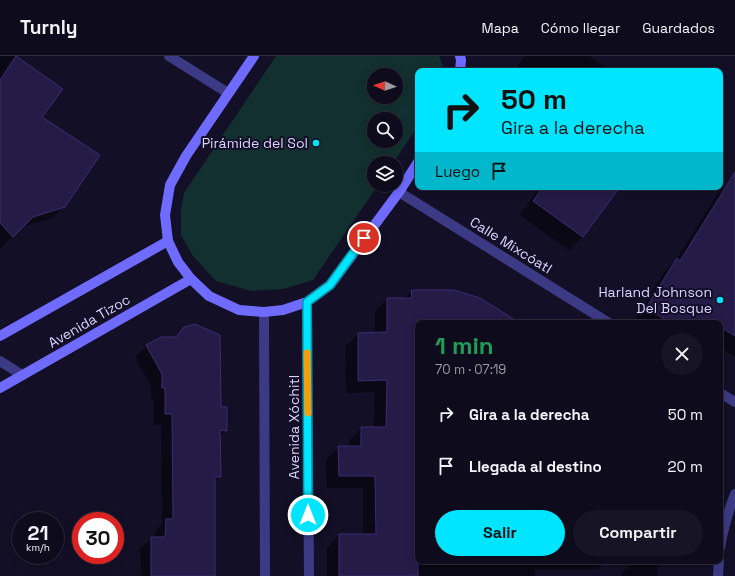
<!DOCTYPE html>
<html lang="es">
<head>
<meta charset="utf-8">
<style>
  body { margin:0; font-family:"Space Grotesk",sans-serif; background:#171425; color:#f1f3f6; height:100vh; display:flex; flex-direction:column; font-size:15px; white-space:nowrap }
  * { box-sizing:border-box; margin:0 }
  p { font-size:13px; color:#9b9ba3 }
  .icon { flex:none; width:22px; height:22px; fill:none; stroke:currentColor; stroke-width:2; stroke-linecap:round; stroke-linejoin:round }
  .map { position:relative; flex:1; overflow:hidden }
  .panel { position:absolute; left:415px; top:264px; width:308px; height:244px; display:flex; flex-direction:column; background:#0e0b1c; border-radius:8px; box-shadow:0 2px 10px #0003,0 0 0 1px #2e2b3b }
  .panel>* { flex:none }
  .banner { position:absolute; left:415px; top:12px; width:308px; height:122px; border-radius:8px; box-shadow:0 2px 10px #0003,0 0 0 1px #2e2b3b; background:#00e5ff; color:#111; overflow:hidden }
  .needle { width:26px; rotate:273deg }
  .fabs { position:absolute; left:367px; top:12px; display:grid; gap:8px }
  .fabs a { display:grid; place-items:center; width:36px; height:36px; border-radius:50%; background:#0e0b1c; box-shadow:0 2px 10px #0003,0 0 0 1px #2e2b3b; font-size:20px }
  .speed { position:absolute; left:12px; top:456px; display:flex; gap:8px; font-size:20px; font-weight:700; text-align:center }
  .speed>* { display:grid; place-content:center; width:52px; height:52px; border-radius:50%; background:#0e0b1c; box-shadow:0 2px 10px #0003,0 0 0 1px #2e2b3b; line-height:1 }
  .speed small { font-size:10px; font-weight:400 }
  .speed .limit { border:6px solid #d22; background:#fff; color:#111 }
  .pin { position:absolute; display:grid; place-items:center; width:34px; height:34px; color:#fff; margin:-17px; border:2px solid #fff; border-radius:50%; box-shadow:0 1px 4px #0007 }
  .me { position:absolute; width:44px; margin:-22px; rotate:0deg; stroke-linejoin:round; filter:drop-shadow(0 0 3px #0008) }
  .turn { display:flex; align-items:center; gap:14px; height:84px; padding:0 20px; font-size:18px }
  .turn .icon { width:52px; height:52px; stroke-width:2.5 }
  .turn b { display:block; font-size:28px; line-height:34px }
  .then { display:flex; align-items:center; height:38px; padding:0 20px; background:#0003; gap:8px; font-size:15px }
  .round { display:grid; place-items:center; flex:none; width:42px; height:42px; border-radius:21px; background:#171425 }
  .overview { display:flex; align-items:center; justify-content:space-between; height:68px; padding:0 20px }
  h1 { font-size:24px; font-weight:600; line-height:30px; color:#1e9e55 }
  .primary-button { display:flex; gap:8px; margin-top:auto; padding:8px 20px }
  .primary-button a { flex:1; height:46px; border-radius:24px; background:#00e5ff; color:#111; font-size:16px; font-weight:600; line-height:46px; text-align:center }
  .primary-button a+a { background:#171425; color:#f1f3f6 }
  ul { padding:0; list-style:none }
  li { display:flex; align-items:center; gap:12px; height:52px; padding:0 20px }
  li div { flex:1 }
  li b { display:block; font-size:15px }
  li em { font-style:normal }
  header { display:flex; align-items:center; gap:24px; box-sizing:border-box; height:56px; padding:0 20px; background:#0e0b1c; border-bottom:1px solid #2e2b3b }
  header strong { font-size:19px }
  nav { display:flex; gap:22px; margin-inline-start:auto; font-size:14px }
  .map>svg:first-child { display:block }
  .green { fill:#12302f; fill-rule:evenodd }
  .shadow { fill:#0007 }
  .building { fill:#241b47; stroke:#3b2d73 }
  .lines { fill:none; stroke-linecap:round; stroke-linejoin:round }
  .minor { stroke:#3d3a85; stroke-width:10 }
  .secondary { stroke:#6f6bff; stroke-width:10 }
  .route-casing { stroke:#0095a6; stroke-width:10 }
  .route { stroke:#00e5ff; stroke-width:7 }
  .slow { stroke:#f59e0b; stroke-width:7 }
  .poi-dot { fill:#00e5ff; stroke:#130f26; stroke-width:1.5 }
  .labels { text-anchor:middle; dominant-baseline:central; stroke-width:4; stroke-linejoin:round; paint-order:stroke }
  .poi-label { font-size:14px; fill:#d9d4ff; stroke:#130f26; text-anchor:end }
  .street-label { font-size:14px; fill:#d9d4ff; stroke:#130f26 }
</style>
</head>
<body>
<header>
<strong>Turnly</strong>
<nav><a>Mapa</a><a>Cómo llegar</a><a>Guardados</a></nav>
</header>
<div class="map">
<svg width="735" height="520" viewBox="0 0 735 520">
  <rect width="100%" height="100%" fill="#130f26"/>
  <path class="green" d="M276,0H439L443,10L442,15H418V70L393,107H374V129H378L313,224L284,233L251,235L216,225L193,200L181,179V154L184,137ZM374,19H396V41H374ZM374,63H396V85H374Z"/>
  <g class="shadow">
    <path d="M0,0H14L62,33L41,61L64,150L53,162L21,171L0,193Z"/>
    <path d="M525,0H589L610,15H514Z"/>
    <path d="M731,124L735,127V301L720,291V267H638L634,265L664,216L676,204L718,137Z"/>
    <path d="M540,131H618L583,181L569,194L520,159Z"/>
    <path d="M412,235L507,267H418V332H416V404H418V505H477V507H529V505H606L598,513H535V520H327V492L339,479H363V432H327L326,403L339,391H349V385L361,372H374L375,336L346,337L345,291L358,278H375V256L387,243H404Z"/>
    <path d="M185,271L220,352L226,374L219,381L220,421L214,426V520H141L140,493L152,482H155V476L162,468L161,369H154V343H151V330L135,301L147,289L174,282Z"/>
    <path d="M633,506H657V520H622V517Z"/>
  </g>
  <g class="building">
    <path d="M16,0L63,33L42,61L100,99L65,151L33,161L13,181L0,167V24Z"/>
    <path d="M735,116V280L720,271V267H671L646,252L677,202L680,205Z"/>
    <path d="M543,131H620L583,181L533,145Z"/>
    <path d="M411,234H454L480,242L520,267H418V320H416L418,520H339V478H376L375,420H339L338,390H361V371H386L387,324L358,325V277L387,276V242H412Z"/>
    <path d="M195,268L220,279L221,351H227V375L220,374L221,421H215V520H151V481H165L166,463H173L172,358H165V332H162V318L146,289L161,281H176L184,271Z"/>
  </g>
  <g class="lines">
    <g class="minor">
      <path d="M169,0L228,37"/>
      <path d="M399,136L609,267"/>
      <path d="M307,246L309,520"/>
      <path d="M264,256L265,520"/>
      <path d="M0,305L22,319"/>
      <path d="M720,337L735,346"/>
      <path d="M720,492C723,473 728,456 735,438"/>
      <path d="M718,520L719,505"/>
    </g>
    <g class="secondary">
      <path d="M254,0L186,100L170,129L165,159L168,185L178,206L191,223L209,240L239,254L264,256L283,254L307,246L330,229L399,136L418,106"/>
      <path d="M460,0L461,4L460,15"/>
      <path d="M0,280L168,185"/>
      <path d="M0,332L191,223"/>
    </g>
  </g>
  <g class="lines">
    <g class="route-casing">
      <path id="route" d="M308,459L307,246L330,229L364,182"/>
    </g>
    <use href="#route" class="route"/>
    <path class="slow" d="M307,297L308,357"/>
  </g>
  <g class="poi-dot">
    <circle cx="316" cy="87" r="4"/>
    <circle cx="720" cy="244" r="4"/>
  </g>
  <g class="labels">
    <g class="poi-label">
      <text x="308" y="87">Pirámide del Sol</text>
      <text x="712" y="236">Harland Johnson<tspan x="712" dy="16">Del Bosque</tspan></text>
    </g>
    <g class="street-label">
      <text transform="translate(511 189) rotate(32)">Calle Mixcóatl</text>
      <text transform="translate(89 265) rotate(-30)">Avenida Tizoc</text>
      <text transform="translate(294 371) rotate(-90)">Avenida Xóchitl</text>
    </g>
  </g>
</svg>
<div class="fabs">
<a><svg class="needle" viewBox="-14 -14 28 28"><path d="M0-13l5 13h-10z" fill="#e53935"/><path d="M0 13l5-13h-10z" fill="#9b9ba3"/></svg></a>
<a><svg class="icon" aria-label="search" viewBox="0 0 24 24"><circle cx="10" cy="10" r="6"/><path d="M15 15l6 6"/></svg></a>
<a><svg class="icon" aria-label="layers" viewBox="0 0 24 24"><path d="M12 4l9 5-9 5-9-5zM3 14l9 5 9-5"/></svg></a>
</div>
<div class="speed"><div>21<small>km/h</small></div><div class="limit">30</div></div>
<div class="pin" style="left:364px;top:182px;background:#d93025"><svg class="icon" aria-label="arrive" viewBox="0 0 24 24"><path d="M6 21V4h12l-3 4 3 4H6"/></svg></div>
<svg class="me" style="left:308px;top:459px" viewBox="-20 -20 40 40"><circle r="17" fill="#00e5ff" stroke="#fff" stroke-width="3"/><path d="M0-11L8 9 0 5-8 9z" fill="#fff"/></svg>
<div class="banner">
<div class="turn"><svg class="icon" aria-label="right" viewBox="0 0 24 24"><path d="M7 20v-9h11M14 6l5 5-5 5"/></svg><div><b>50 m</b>Gira a la derecha</div></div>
<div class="then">Luego<svg class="icon" aria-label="arrive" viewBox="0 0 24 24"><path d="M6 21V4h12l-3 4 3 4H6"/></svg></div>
</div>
<section class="panel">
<div class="overview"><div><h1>1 min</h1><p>70 m · 07:19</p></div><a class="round"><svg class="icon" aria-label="close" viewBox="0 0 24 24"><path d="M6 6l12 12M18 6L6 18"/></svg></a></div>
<ul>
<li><svg class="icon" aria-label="right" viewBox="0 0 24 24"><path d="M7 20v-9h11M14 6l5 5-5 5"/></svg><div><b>Gira a la derecha</b></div><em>50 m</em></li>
<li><svg class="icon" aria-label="arrive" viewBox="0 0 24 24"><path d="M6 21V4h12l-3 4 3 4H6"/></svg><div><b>Llegada al destino</b></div><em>20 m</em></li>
</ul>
<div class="primary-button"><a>Salir</a><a>Compartir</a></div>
</section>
</div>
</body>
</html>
